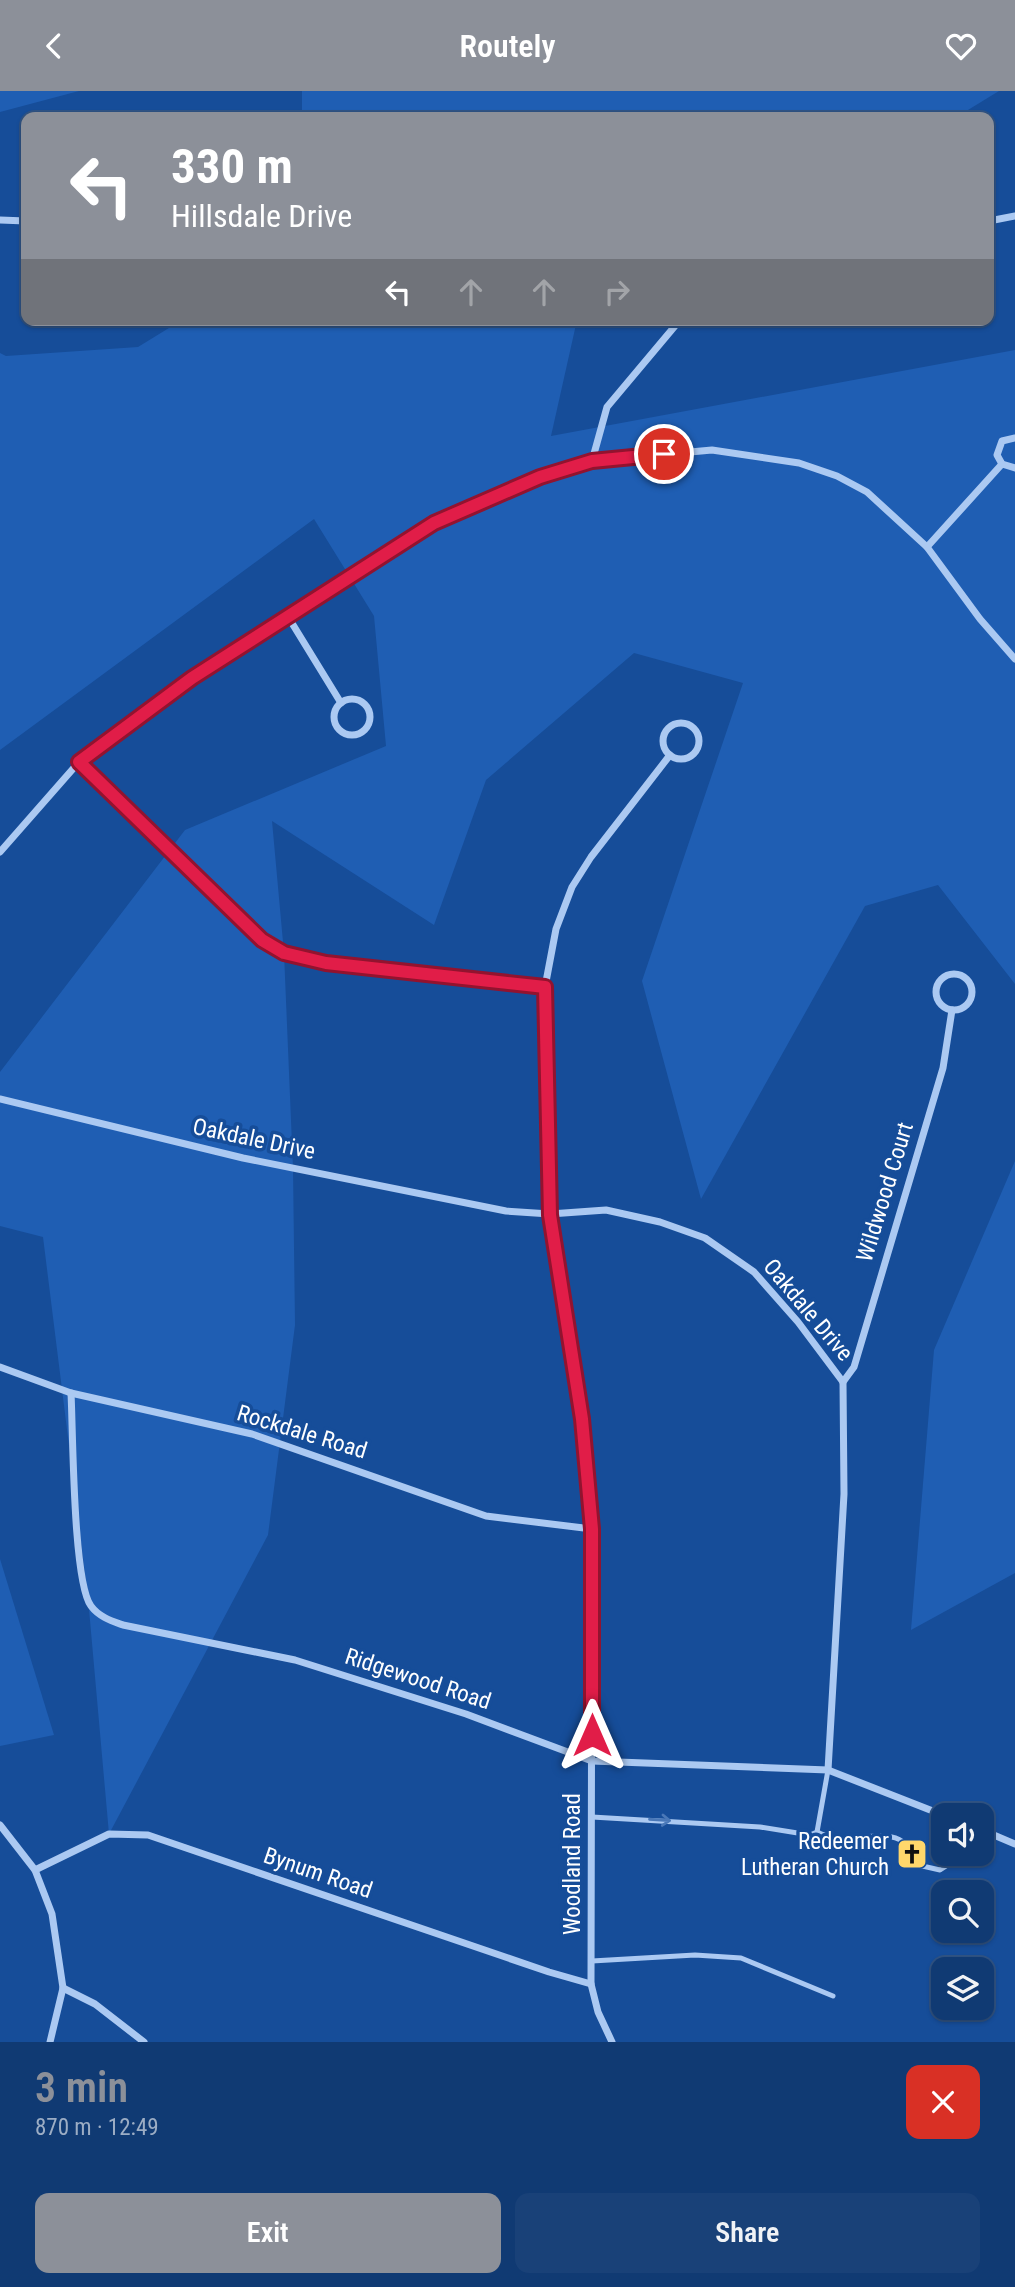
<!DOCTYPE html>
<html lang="en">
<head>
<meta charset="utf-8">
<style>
  body { margin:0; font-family:"Roboto Condensed",sans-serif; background:#194178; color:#f1f3f6; height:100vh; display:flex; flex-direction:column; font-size:26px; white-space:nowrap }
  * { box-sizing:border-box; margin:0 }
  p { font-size:23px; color:#9cadc4 }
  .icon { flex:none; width:38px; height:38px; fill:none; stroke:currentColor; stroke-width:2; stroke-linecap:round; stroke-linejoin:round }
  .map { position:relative; height:1951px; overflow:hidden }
  .sheet { display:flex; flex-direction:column; background:#103a73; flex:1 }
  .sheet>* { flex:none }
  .guide { position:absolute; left:21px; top:21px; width:973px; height:214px; border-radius:14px; box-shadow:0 2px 5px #0004,0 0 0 2px #305485; background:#8c9099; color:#fff; overflow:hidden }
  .controls { position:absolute; left:931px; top:1712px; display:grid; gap:14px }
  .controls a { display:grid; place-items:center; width:63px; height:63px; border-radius:14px; background:#103a73; box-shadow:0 2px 5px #0004,0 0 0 2px #305485; font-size:35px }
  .pin { position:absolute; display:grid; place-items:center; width:60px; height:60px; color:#fff; margin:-30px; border:4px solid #fff; border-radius:50%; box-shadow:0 2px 7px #0007 }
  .me { position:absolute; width:77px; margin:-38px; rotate:0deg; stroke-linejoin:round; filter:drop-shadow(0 0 5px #0008) }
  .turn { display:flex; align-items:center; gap:24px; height:147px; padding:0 35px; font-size:32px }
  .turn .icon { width:91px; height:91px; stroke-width:2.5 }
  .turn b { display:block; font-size:49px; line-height:60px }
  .lanes { display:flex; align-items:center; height:66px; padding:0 35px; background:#0003; justify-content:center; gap:35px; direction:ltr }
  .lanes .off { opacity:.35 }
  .round { display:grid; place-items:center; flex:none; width:74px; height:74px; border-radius:14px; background:#194178 }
  .overview { display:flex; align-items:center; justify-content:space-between; height:119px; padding:0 35px }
  h1 { font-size:42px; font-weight:600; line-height:52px; color:#8c9099 }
  .primary-button { display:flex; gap:14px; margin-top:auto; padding:14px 35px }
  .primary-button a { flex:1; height:80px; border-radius:14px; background:#8c9099; color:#fff; font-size:28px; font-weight:600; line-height:80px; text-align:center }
  .primary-button a+a { background:#194178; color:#f1f3f6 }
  header { display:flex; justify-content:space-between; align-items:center; height:91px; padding:0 35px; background:#8c9099; color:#fff; font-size:32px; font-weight:600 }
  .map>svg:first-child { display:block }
  .green { fill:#1f5eb3 }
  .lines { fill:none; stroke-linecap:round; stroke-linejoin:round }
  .service { stroke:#abc9f2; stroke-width:5 }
  .minor { stroke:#abc9f2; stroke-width:7 }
  .oneway { stroke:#4a78b8 }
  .route-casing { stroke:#92132f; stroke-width:18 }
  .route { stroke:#e11d48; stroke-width:12 }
  .labels { text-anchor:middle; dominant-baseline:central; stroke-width:7; stroke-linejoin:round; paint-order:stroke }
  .street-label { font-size:23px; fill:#fff; stroke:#164d99 }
  .poi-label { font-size:23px; fill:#fff; stroke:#164d99; text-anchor:end }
</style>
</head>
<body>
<header><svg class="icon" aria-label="back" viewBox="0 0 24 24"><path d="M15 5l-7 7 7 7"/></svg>Routely<svg class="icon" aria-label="heart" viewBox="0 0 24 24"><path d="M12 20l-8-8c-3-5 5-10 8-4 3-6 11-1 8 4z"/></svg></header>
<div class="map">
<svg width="1015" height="1951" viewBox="0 0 1015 1951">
  <rect width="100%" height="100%" fill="#164d99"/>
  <g class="green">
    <path d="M0,0H79L0,21Z"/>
    <path d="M302,0H999L963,22L926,26H302Z"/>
    <path d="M182,229H577L551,345L1015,259V893L938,794L865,815L701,1108L642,890L743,592L634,562L486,689L434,834L272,730L284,862L293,1077L295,1234L268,1444L109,1743L88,1507L43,1146L0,1135V981L185,739L386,655L374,525L314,428L0,659V262L6,265L138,256Z"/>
    <path d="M1015,1070V1482L911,1539L934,1259Z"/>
    <path d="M0,1468L54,1644L0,1655Z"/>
  </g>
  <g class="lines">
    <g class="service">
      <path d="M592,1726L760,1736L810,1744L817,1741L828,1679"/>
      <path d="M817,1741C844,1755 884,1736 903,1751C909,1756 914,1767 918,1774L940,1779L966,1762"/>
      <path d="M592,1870L695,1864L741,1867L833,1905"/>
    </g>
    <g class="minor">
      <path d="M0,129L26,130"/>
      <path d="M989,130L1015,125"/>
      <path d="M1015,347L1002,350L997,364L1002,373L1015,377"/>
      <path d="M592,370L607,316L680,229"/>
      <path d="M927,456L1002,373"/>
      <path d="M287,524L341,612"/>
      <circle cx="352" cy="626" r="18"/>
      <circle cx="681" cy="650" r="18"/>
      <path d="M79,671L263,849L284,862L326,872L545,896"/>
      <path d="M0,761L79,671L100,654L287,524L434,432L539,386L592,370L712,359L799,372L837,385L867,401L927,456L980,528L1015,568"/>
      <circle cx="954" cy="901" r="18"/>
      <path d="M0,1008L243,1067L506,1120L550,1123L606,1119L660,1131L705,1147L754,1181L798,1231L843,1291L844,1403L828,1679"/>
      <path d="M0,1276L71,1302L252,1343L486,1425L592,1438"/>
      <path d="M843,1291L854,1276L943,977L952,919"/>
      <path d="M71,1302C73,1340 73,1491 91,1515C99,1526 112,1530 123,1534L295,1569L466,1623L592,1670L828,1679L943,1724"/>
      <path d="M0,1734L35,1779L52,1823L63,1897L50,1951"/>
      <path d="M982,1739L1015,1753"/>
      <path d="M35,1779L109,1743L148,1744L549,1881L591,1893"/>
      <path d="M63,1897L95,1913L144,1951"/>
      <path d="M612,1951L598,1921L591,1893L592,1438L582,1328L550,1123L545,896L556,838L572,796L591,766L670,664"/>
    </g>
  </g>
  <defs><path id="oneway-shaft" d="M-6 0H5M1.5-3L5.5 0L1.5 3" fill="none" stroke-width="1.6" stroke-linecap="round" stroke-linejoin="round" transform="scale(1.75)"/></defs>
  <use class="oneway" href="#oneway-shaft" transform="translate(660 1729) rotate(4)"/>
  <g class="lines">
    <g class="route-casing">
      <path id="route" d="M592,1644V1438L582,1328L550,1124L545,896L326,872L284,862L262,849L79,671L192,587L434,432L540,386L592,370L664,363"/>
    </g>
    <use href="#route" class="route"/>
  </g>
  <defs>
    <g id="church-square" transform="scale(1.575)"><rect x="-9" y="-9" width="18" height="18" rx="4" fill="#ffd76b" stroke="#164d99"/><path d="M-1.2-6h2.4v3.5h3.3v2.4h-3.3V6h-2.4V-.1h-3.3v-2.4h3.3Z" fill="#111"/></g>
  </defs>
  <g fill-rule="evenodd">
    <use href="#church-square" x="912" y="1763"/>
  </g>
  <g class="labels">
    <g class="street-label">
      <text transform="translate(254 1048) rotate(12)">Oakdale Drive</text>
      <text transform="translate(885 1101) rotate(-73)">Wildwood Court</text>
      <text transform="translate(808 1219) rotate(50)">Oakdale Drive</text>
      <text transform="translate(302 1341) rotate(17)">Rockdale Road</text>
      <text transform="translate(418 1588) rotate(18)">Ridgewood Road</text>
      <text transform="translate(572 1773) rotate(-90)">Woodland Road</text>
      <text transform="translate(318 1782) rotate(19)">Bynum Road</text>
    </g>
    <g class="poi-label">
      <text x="889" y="1750">Redeemer<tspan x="889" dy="26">Lutheran Church</tspan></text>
    </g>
  </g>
</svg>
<div class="controls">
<a><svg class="icon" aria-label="sound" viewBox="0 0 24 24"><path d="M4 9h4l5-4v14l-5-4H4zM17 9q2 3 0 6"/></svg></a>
<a><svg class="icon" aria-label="search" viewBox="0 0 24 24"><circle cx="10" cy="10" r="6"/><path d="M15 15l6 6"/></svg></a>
<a><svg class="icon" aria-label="layers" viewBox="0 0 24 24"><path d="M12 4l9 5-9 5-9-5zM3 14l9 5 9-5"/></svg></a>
</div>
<div class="pin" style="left:664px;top:363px;background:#d93025"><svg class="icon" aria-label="arrive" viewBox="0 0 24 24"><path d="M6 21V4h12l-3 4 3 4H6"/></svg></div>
<svg class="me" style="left:592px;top:1644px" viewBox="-20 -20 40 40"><path d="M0-17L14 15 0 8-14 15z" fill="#e11d48" stroke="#fff" stroke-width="4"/></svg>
<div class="guide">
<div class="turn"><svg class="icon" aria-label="left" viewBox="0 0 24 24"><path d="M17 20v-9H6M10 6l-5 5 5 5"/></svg><div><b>330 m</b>Hillsdale Drive</div></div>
<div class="lanes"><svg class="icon" aria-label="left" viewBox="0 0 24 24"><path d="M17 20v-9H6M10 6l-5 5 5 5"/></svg><svg class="icon off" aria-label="ahead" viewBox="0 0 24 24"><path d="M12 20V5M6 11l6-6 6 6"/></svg><svg class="icon off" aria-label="ahead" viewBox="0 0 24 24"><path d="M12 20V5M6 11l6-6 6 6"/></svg><svg class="icon off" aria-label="right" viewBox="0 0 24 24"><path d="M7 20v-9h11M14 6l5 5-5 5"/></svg></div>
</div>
</div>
<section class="sheet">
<div class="overview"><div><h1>3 min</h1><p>870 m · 12:49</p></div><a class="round" style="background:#d93025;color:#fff"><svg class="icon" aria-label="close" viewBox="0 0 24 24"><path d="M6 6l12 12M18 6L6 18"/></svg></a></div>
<div class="primary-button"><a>Exit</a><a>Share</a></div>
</section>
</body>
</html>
